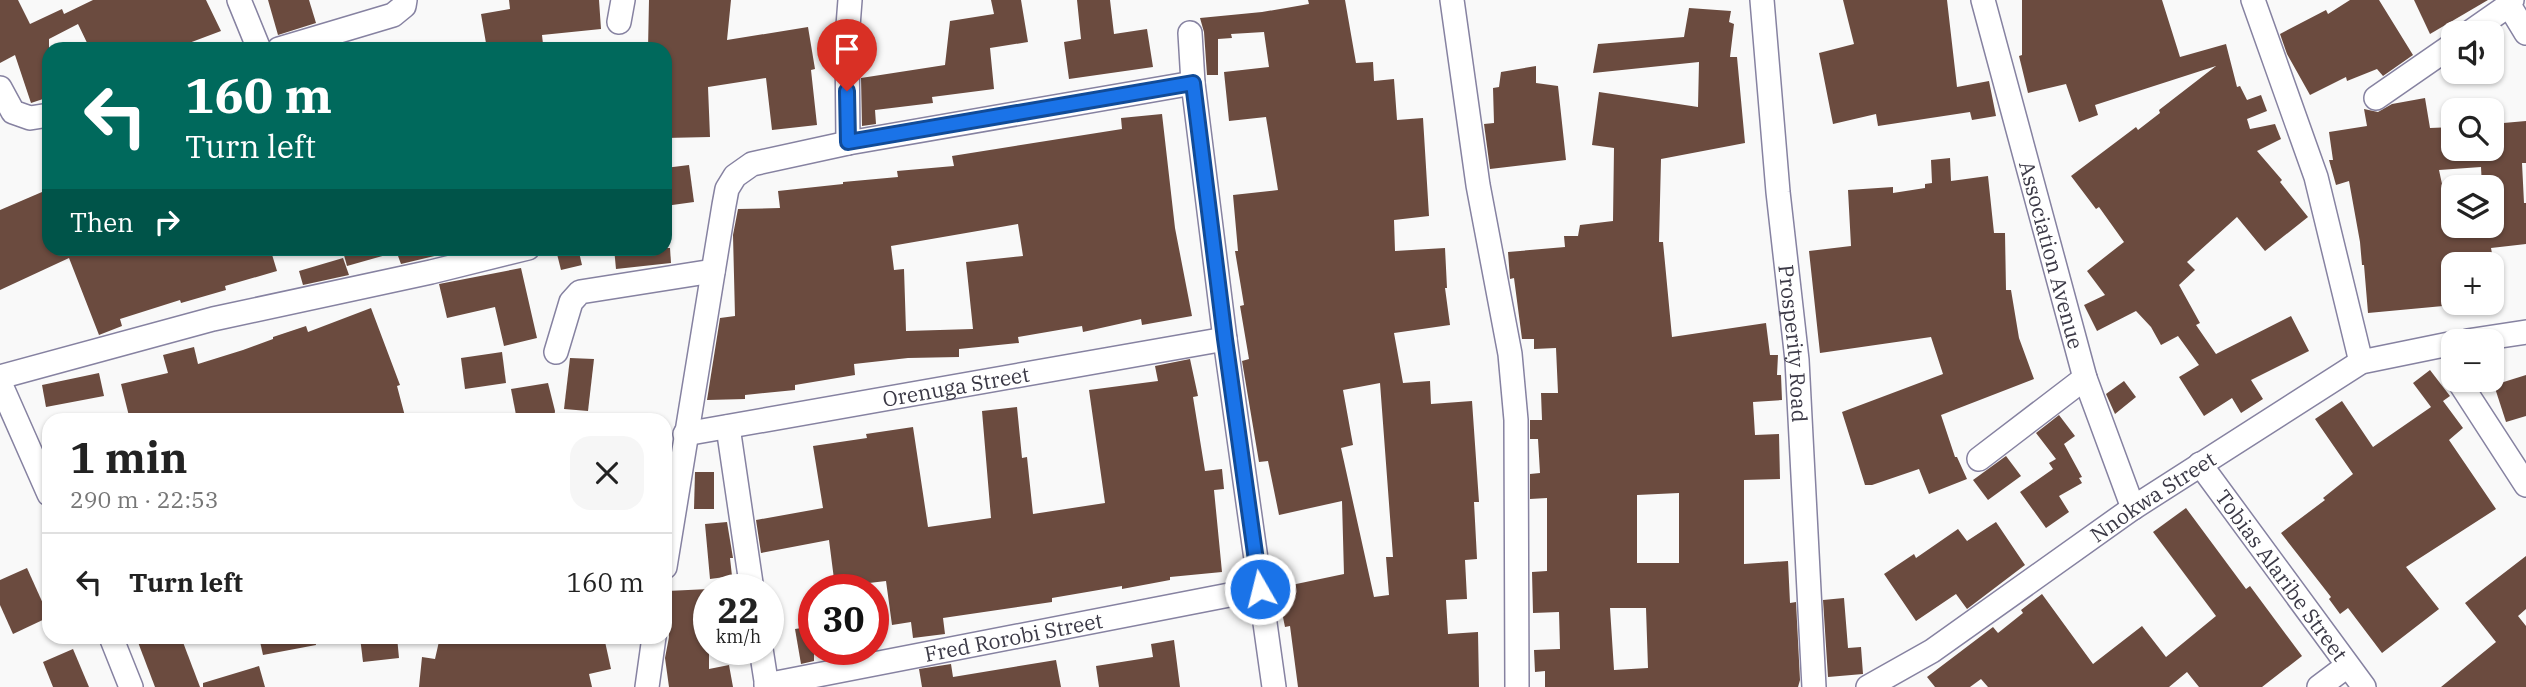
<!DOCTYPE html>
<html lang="en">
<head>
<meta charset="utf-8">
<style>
  body { margin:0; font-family:"IBM Plex Serif",serif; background:#f6f6f6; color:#222; height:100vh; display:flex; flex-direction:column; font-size:26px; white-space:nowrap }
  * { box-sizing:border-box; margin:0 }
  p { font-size:23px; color:#767676 }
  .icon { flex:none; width:38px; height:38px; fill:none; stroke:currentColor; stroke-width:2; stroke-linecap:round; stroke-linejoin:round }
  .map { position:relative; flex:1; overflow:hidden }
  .side { position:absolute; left:42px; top:413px; width:630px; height:231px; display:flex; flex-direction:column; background:#fff; border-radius:21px; box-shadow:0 2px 5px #0004 }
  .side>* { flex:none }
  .hud { position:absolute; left:42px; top:42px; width:630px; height:214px; border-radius:21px; box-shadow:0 2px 5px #0004; background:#00695c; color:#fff; overflow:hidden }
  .controls { position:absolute; left:2441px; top:21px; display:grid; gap:14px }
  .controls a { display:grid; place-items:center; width:63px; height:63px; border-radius:14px; background:#fff; box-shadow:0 2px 5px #0004; font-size:35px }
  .speed { position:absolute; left:693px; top:574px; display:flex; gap:14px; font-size:35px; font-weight:700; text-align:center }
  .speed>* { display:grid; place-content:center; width:91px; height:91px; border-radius:50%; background:#fff; box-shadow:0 2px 5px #0004; line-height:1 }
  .speed small { font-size:18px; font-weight:400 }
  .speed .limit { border:10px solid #d22; background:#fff; color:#111 }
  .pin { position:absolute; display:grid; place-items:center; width:60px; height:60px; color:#fff; margin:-72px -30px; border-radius:50% 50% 50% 0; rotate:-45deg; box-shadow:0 0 7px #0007 }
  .pin .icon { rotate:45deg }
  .me { position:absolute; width:77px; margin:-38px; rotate:352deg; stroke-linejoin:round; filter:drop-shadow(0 0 5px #0008) }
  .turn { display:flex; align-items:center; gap:24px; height:147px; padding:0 28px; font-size:32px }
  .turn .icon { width:91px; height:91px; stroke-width:2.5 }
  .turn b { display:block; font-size:49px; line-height:60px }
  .then { display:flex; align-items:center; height:66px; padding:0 28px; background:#0003; gap:14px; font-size:26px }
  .round { display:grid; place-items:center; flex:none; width:74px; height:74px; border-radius:21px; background:#f6f6f6 }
  .summary { display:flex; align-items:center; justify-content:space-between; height:119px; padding:0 28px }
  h1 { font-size:42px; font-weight:800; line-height:52px }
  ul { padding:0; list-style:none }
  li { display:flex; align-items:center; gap:21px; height:98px; padding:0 28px; border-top:2px solid #e0e0e0 }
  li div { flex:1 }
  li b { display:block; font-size:26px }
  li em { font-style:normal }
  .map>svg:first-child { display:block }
  .building { fill:#6b4b3f; fill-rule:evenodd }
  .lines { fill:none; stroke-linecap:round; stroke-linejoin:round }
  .minor-casing { stroke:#8682a1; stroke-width:26 }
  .minor { stroke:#fff; stroke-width:23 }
  .route-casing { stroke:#114b97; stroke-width:18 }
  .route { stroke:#1a73e8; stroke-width:12 }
  .labels { text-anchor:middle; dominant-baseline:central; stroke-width:7; stroke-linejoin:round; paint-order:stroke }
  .street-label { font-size:21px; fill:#3b3946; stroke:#fff }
</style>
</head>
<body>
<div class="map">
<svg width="2526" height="687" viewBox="0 0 2526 687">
  <rect width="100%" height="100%" fill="#f9f9f9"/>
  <g class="building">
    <path d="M0,0H18L30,24L62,9L64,14L93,0H206L221,31L173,49H90L78,24L49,39V97L31,103L15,55L0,63Z"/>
    <path d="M268,0H309L316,23L278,35Z"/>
    <path d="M509,0H599L601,29L542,35L543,44L515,49H487L481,14L510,9Z"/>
    <path d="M649,0H731L727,40L808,27L815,69L811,70L817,125L772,130L766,78L708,87L710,137L665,138V49H648Z"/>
    <path d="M991,0H1021L1028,42L990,48L994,89L932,97L933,103L875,110L876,124L862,126L861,78L945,65L950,21L994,14Z"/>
    <path d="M1077,0H1110L1114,34L1147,29L1153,67L1069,79L1064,42L1081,39Z"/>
    <path d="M1308,0H1345L1356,63L1373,62L1374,81L1394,79L1397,120L1423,118L1429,216L1394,220L1395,251L1445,248L1447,288H1445L1450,325L1394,333L1403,383L1430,381L1431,404L1472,401L1479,502H1474L1477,559L1465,560L1467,599L1446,600L1448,634L1478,632L1479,687H1298L1290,626L1285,627L1277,588L1344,574L1342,501L1279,515L1268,461L1259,462L1242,361L1249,359L1240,306L1244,305L1235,251H1238L1233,195L1278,190L1266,117L1229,121L1224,72L1269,67L1264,32L1231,34L1232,38L1218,39V75H1207L1204,32L1200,18L1262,12L1309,4ZM1380,383L1393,557H1386L1389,595L1374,597L1341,448L1353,445L1343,390Z"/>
    <path d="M1843,0H1947L1957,87L1989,81L1996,116L1972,120L1970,112L1878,126L1876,114L1833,124L1819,53L1854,44Z"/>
    <path d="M2022,0H2162L2180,57L2226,44L2237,87L2240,86L2247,100L2261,95L2267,111L2247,119L2250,129L2275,124L2281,139L2257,151L2282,180L2280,182L2308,217L2265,251L2237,217L2187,262L2195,270L2179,285L2200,323L2196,325L2216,354L2291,316L2309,351L2251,380L2263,399L2241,413L2232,398L2204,416L2179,377L2199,365L2178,336L2161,345L2151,327L2136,311L2097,331L2084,305L2105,295L2087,271L2124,242L2099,207L2096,209L2071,176L2136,127L2138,130L2160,113L2159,110L2216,66L2095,105L2098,115L2079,122L2066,84L2028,93L2019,56L2022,55Z"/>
    <path d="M2350,0H2379L2413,55L2383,76L2377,69L2347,81L2346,77L2310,95L2287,54L2280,34L2326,10L2328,14Z"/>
    <path d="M2414,0H2488L2430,34Z"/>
    <path d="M1689,8L1731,11L1729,22L1734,24L1730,57H1737L1745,143L1661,159L1659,242H1663L1672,337L1766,323L1770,355H1778L1777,375H1781L1782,400L1753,402L1755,435L1779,434L1780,479L1744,480V564L1788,561L1790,603L1796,602L1800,680L1798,687H1545V671L1535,672L1534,650L1560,649L1559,612L1533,613L1532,572L1547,571V498L1530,499V474L1540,473L1538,439H1530V420H1542L1541,393H1558L1556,348L1534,349V339H1522L1514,278L1510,279L1508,252L1565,247L1564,236H1578L1580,225L1613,221L1614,148L1592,145L1599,92L1698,107L1699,62L1593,73L1598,44L1684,37ZM1679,493V563H1637V495ZM1610,608H1646L1648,668L1614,670Z"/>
    <path d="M1536,66V83L1558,86L1566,160L1490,169L1484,124L1494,123L1493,88L1499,87L1501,72Z"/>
    <path d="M2425,98L2430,128L2454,127V149H2492V124L2526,121V163H2522L2524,203H2526V244L2491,248L2494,264H2452L2454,305L2368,313L2364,265H2362L2360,242L2349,181L2336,185L2329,160H2333L2329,132L2367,126L2364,109L2378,112L2392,104ZM2481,167L2482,187H2492V226H2451L2439,170Z"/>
    <path d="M1162,114L1175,228L1192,316L1142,325L1141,319L1083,332L1082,326L1018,337L1019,343L959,349V357L908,358L854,364L855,375L795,385V390L745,395V399L707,400L720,318L735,316L733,235L738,209L780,208L778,191L843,184V182L898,177L897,171L954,166L952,156L1122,129L1121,118ZM1018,224L1023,256L966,262L973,329L906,331L904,269L894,270L891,246Z"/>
    <path d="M1950,158L1951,181L1988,176L1994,233H2005L2006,290H2011L2019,338L2034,379L1941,415L1955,457H1957L1967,479L1929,494L1919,469L1872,485H1865L1842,412L1943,374L1931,337L1820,353L1809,251L1851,246L1848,190L1893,187V193L1925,188V184L1932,183L1931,160Z"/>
    <path d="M689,165L694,202L665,206V168Z"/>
    <path d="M49,189V248H270L277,271L225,286L226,290L181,303L180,300L120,319L122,326L99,335L69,258L0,290V210Z"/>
    <path d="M342,248H392L393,253L347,266Z"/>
    <path d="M395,248H468L401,264Z"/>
    <path d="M578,248L582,265L561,270L557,254Z"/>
    <path d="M614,248H670L671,263L616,269Z"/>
    <path d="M343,258L349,275L303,285L299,271Z"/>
    <path d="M521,268L537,338L504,346L495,307L447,318L439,284Z"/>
    <path d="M371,308L400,385L397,386L406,420H187L186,415L165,420H130L121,384L168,373L163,355L194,347L198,364L243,350L273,339V337L306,326L308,332Z"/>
    <path d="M502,352L506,383L465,389L461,358Z"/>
    <path d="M570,358L594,359L588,411L564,409Z"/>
    <path d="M1190,359L1198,396L1193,397L1205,471L1222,469L1224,489L1214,490L1222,572L1170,577V580L1122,589V586L1052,598V602L943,618L945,634L913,638L911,622L892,625L886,581L835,587L829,540L761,553L756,520L823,508L813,446L867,438L866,434L913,427L928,527L991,518L982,411L1017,407L1022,458L1027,457L1033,514L1105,503L1089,390L1158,381L1155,366Z"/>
    <path d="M2430,370L2450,396L2443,401L2463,428L2449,440L2496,509L2406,567L2439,609L2382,653L2348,608L2340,614L2329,599L2331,597L2281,533L2325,500L2323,498L2353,474L2315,419L2342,401L2373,447L2431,407L2413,383Z"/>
    <path d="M99,373L104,396L46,407L42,385Z"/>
    <path d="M2526,375V416L2506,422L2494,385Z"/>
    <path d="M2124,381L2136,397L2115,414L2106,394Z"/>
    <path d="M548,383L555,411L554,420H517L511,389Z"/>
    <path d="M2059,415L2075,436L2064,444L2082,477L2079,478L2082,483L2059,496L2069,512L2046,528L2020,492L2053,469L2049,463L2056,459L2036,433Z"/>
    <path d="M2006,456L2021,476L1988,500L1973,480Z"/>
    <path d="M695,472H714V509H694Z"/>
    <path d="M2186,508L2246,589L2250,586L2302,656L2262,687H2199L2187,672L2169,687H1988L1981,679L1970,687H1935L1927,677L1993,627L1998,633L2023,613L2021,610L2042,594L2093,664L2142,626L2166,657L2216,616L2153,532Z"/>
    <path d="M727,522L733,558H730L732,576L710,579L705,524Z"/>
    <path d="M1996,522L2025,565L1967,609L1956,594L1916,621L1884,574L1914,554L1916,558L1958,529L1967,541Z"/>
    <path d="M2526,556V609L2518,616L2526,626V687H2441L2496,642L2465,603Z"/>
    <path d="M27,568L49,617L13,634L0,605V580Z"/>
    <path d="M709,589V669L729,665L733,687H669L665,658L669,637L667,591Z"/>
    <path d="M1844,598L1848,648L1861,647L1863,674L1828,677L1823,600Z"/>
    <path d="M814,626V661L801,664L795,629Z"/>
    <path d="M136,637H181L200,687H155Z"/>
    <path d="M259,637H315L316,645L263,655Z"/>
    <path d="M360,637H397L399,658L363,662Z"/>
    <path d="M440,637H524L522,644L556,637H604L611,669L589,674L592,687H419L422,657L435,659Z"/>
    <path d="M1174,640L1180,687H1099L1096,666L1153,657L1151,644Z"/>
    <path d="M73,649L89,687H53L43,662Z"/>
    <path d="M1056,660L1061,687H922L919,669L951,664L953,677Z"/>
    <path d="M259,666L265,687H203V683Z"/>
  </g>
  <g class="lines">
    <g class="minor-casing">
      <g id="minor">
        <path d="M239,0L259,49"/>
        <path d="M1452,0L1478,185L1510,354L1516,420L1517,687"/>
        <path id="s1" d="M1762,0L1778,192L1797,360L1814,687"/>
        <path id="s2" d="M1983,0L2085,378L2133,508"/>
        <path d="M2253,0L2316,177L2361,362"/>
        <path d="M2512,0L2509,5L2526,33"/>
        <path d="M619,22L623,0"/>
        <path d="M1190,33L1193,83L1225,339L1274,687"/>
        <path d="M2469,33L2509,5"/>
        <path d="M279,49L393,15L404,6L405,0"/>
        <path d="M0,88L13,112L30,118L49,115"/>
        <path d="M2376,98L2454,44"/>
        <path d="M848,143L847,39L850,0"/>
        <path d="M2467,341L2526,332"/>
        <path d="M556,352L571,302L580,292L713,271"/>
        <path d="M0,377L213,319L431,272L528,248"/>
        <path d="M2458,380L2526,485"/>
        <path d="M0,383L49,494"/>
        <path d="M728,427L752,590"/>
        <path id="s3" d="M685,434L1225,339"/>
        <path d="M1979,459L2085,378"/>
        <path id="s4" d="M2200,464L2364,687"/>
        <path d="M665,567L724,205L727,189L735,176L752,164L848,143L1193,83"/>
        <path d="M111,637L131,687"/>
        <path d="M761,649L767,687"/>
        <path id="s5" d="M766,685L1260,589"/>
        <path d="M647,687L654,637"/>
        <path id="s6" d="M1868,687L1932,651L2133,508L2361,362L2454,343"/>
        <path d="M2319,687L2347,666"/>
      </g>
    </g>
    <use href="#minor" class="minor"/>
  </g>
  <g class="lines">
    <g class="route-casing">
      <path id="route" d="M847,91L848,142L1193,83L1225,339L1260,589"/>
    </g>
    <use href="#route" class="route"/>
  </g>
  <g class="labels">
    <g class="street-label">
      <text stroke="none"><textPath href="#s2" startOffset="264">Association Avenue</textPath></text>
      <text stroke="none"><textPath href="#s1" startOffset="345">Prosperity Road</textPath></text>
      <text stroke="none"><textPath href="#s3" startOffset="275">Orenuga Street</textPath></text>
      <text stroke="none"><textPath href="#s6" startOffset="343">Nnokwa Street</textPath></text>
      <text stroke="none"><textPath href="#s4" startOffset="138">Tobias Alaribe Street</textPath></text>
      <text stroke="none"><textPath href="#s5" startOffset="252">Fred Rorobi Street</textPath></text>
    </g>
  </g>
</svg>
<div class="controls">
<a><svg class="icon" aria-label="sound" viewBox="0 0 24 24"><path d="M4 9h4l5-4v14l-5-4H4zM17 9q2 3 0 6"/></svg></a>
<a><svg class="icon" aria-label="search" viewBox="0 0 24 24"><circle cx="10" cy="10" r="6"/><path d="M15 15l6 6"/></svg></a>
<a><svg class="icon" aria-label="layers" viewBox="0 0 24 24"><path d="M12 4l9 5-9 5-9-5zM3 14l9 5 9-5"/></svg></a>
<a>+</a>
<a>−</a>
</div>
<div class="speed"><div>22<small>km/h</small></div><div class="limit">30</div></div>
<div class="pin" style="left:847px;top:91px;background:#d93025"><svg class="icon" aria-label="arrive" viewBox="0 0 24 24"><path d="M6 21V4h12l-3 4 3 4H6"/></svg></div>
<svg class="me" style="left:1260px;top:589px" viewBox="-20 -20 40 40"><circle r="17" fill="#1a73e8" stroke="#fff" stroke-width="3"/><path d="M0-11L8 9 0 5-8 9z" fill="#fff"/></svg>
<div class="hud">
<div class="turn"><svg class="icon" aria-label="left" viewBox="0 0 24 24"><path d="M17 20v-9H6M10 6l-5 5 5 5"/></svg><div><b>160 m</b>Turn left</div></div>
<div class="then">Then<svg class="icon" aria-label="right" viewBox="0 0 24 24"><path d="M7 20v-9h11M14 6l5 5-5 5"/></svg></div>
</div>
<section class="side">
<div class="summary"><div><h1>1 min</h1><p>290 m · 22:53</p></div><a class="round"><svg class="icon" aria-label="close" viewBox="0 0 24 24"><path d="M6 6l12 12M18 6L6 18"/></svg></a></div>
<ul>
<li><svg class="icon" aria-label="left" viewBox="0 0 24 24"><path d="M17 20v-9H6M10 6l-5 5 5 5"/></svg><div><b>Turn left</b></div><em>160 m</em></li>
</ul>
</section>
</div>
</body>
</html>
